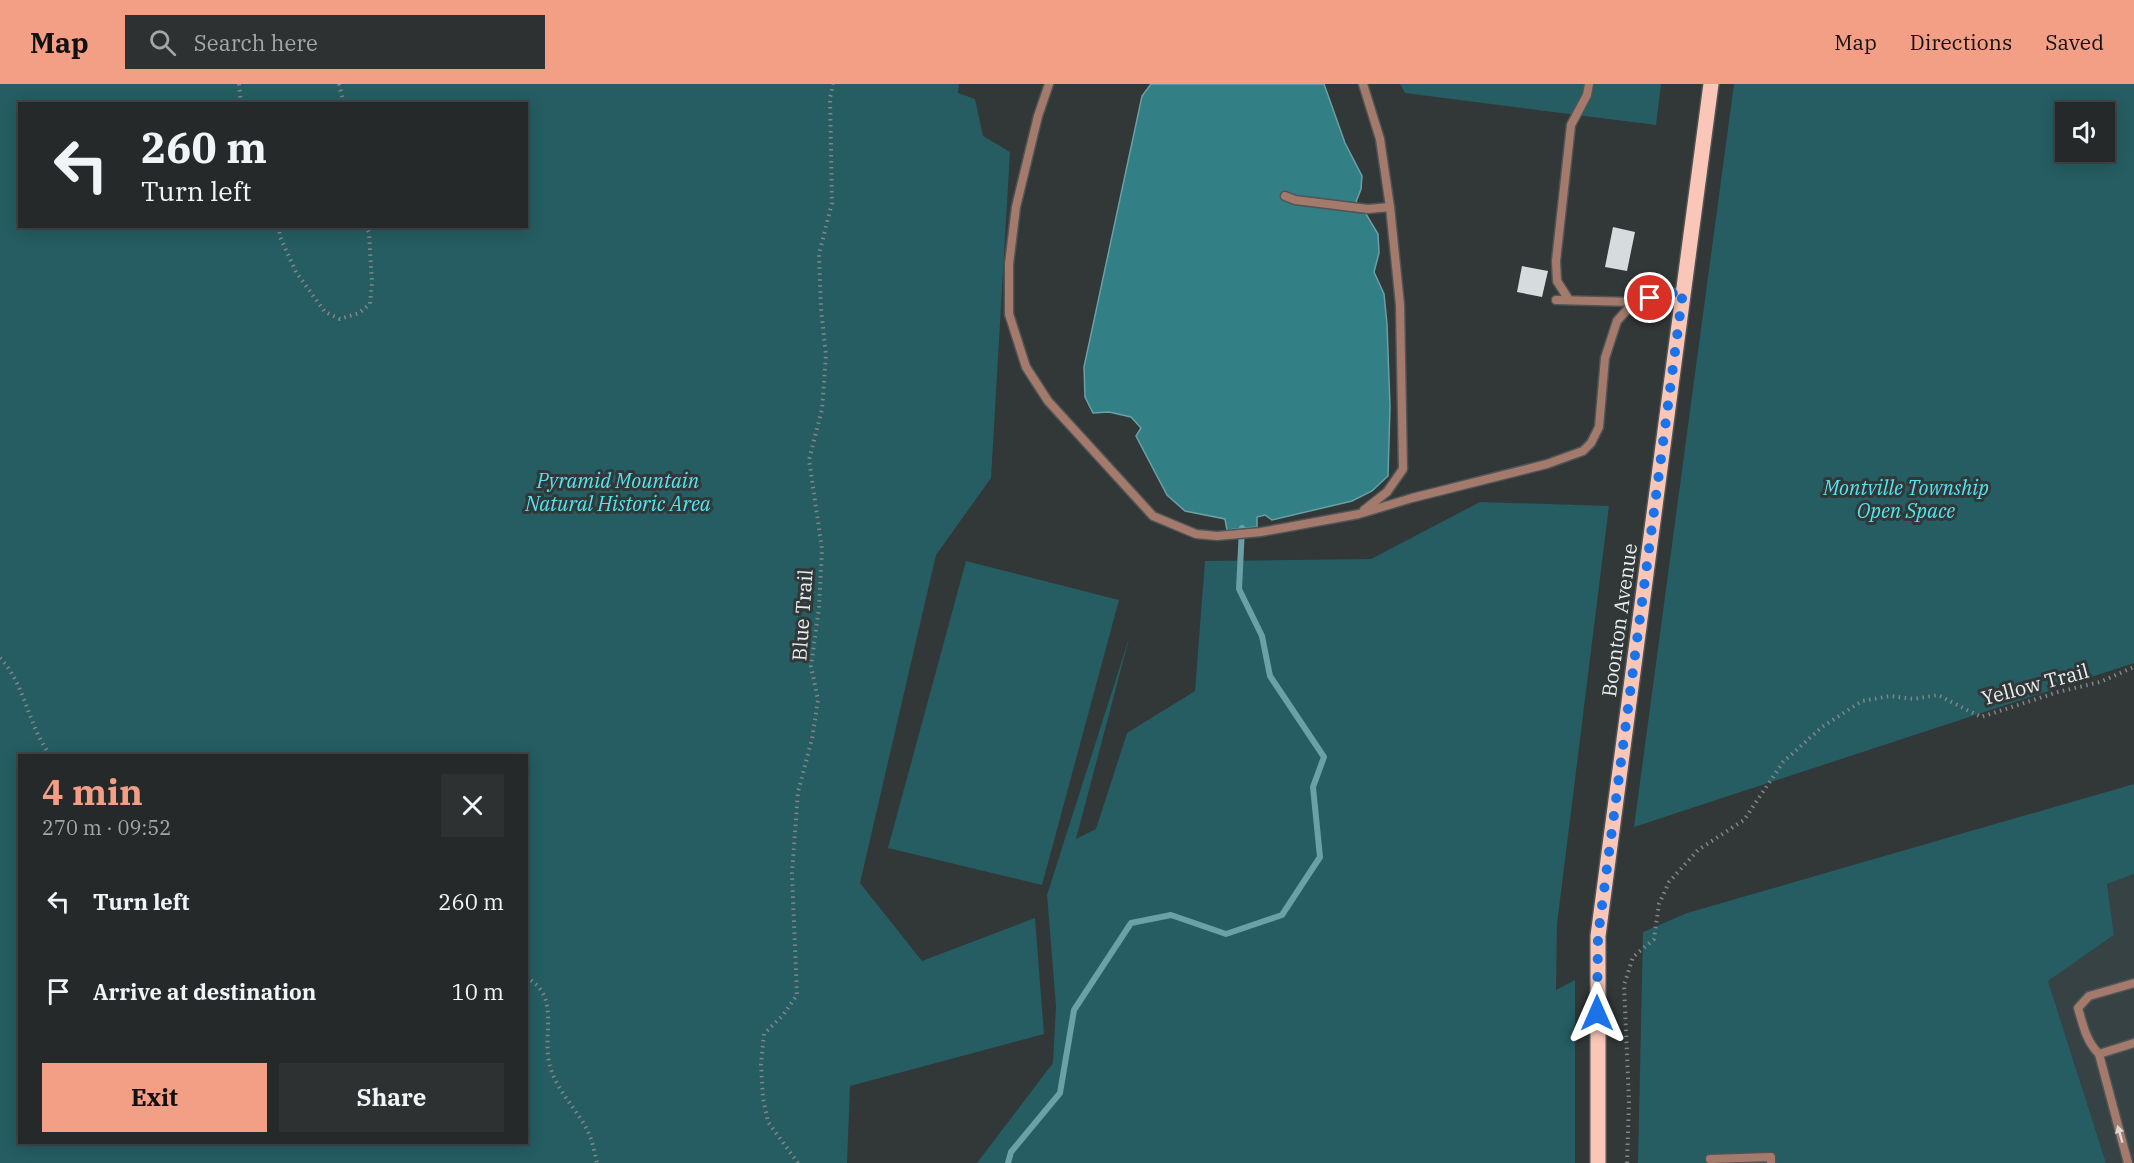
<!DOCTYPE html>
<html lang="en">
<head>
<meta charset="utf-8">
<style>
  body { margin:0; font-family:"IBM Plex Serif",serif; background:#2e3132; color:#f1f3f6; height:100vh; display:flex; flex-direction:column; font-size:22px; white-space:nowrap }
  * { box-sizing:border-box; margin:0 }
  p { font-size:20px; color:#a4a6a8 }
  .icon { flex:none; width:33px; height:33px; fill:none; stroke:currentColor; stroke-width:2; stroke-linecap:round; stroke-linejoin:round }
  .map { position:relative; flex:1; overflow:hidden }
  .sheet { position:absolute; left:18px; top:670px; width:510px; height:390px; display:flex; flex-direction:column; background:#26292a; border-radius:0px; box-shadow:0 3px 15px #0003,0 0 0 2px #424547 }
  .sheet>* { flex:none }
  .banner { position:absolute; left:18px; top:18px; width:510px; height:126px; border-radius:0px; box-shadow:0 3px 15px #0003,0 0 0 2px #424547; background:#26292a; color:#f1f3f6; overflow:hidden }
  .controls { position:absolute; left:2055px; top:18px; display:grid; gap:12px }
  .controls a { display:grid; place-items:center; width:60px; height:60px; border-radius:0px; background:#26292a; box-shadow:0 3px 15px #0003,0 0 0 2px #424547; font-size:30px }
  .pin { position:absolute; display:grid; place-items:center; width:51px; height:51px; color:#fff; margin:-26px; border:3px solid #fff; border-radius:50%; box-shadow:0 2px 6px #0007 }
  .me { position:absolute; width:66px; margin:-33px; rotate:0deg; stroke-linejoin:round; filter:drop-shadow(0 0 4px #0008) }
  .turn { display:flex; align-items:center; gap:21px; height:126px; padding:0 24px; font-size:27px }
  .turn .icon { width:78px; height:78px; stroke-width:2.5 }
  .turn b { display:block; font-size:42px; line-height:51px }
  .round { display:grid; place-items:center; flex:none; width:63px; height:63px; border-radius:0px; background:#2e3132 }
  .head { display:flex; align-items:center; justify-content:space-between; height:102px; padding:0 24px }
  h1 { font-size:36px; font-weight:800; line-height:45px; color:#f39f86 }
  .cta { display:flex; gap:12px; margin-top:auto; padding:12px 24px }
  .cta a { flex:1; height:69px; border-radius:0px; background:#f39f86; color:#111; font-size:24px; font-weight:800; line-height:69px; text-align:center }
  .cta a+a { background:#2e3132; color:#f1f3f6 }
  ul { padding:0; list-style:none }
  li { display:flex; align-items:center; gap:18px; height:90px; padding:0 24px }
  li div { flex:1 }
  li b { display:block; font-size:22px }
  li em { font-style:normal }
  header { display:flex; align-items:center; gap:36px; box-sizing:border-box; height:84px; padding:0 30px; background:#f39f86; color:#111 }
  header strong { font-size:28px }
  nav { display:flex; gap:33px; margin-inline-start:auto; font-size:21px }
  .search { width:420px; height:54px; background:#2e3132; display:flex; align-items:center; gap:15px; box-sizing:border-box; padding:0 21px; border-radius:0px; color:#a4a6a8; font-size:22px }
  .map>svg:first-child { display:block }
  .built { fill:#364244 }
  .green { fill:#255d62; fill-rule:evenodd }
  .water { fill:#327f86; stroke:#6aa0a6; stroke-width:1.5 }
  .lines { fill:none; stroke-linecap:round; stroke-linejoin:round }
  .stream { stroke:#6aa0a6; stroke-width:6 }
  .building { fill:#d6dcdd }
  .service-casing { stroke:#505455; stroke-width:11 }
  .primary-casing { stroke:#505455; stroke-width:18 }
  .path { stroke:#828687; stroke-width:4; stroke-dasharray:1.5 4.5; stroke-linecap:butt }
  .service { stroke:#a47a6d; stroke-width:8 }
  .primary { stroke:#fac6b7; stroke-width:15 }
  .oneway { fill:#ddd7d5 }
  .route { stroke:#1a73e8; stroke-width:10; stroke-dasharray:0 18 }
  .labels { text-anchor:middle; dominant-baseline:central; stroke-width:6; stroke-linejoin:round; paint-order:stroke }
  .park-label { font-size:20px; font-style:italic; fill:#53e6f2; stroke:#323738 }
  .street-label { font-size:20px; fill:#ebeeef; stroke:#323738 }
</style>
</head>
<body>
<header>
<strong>Map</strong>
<div class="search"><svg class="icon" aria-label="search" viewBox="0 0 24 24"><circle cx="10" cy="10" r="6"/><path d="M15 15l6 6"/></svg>Search here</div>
<nav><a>Map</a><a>Directions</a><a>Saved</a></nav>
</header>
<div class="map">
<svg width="2134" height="1079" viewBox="0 0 2134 1079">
  <rect width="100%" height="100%" fill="#323738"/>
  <path class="built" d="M2134,790V1079H2106L2048,897L2114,851L2107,800Z"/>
  <g class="green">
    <path d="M0,0H959L958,9L975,15L983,52L1010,68L991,394L936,471L860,799L922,877L1035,834L1044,950L850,1002L847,1079H0ZM20,20H526V142H20ZM20,672H526V1059H20Z"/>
    <path d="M1400,0H1661L1656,41L1405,9Z"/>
    <path d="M1734,0H2134V579L1634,743ZM2066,28H2104V68H2066Z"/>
    <path d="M1480,418L1609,422L1557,840L1556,906L1575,896V1079H977L1053,979L1056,922L1047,811L1130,551L1076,755L1096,745L1127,649L1195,607L1205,477L1371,475Z"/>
    <path d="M966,477L1119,516L1042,801L888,764Z"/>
    <path d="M2134,700V790L2107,800L2114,851L2048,897L2106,1079H1638L1643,848L1687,829Z"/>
  </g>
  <path class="water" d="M1151,0H1324L1345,59L1362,92L1361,105L1356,118L1363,125L1378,150L1379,169L1374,188L1384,210L1387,240L1390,323L1388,392L1372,407L1352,417L1272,436L1265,431L1257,433V443L1227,446L1225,435L1185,427L1167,411L1136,352L1141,344L1131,333L1109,328L1093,329L1085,313L1084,283L1142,12Z"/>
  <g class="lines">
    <path class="stream" d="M1008,1079L1011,1068L1060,1009L1074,926L1131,839L1171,831L1226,850L1282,831L1320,773L1313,703L1324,673L1270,592L1262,552L1239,505L1242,444"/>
  </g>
  <g class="building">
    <path d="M1613,143L1635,148L1627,187L1605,183Z"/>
    <path d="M1522,182L1548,187L1542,213L1517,208Z"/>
  </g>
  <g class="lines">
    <g class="service-casing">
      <g id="service">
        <path d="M1049,0L1038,32L1016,123L1009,180V230L1026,283L1048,317L1153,432L1196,450L1217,452L1261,448L1359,430L1412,414L1547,380L1583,367L1591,359L1599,343L1605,274L1617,237L1634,218"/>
        <path d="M1363,0L1380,55L1390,123L1400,221L1403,385L1387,408L1364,426"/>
        <path d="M1285,112L1295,116L1368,125L1390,123"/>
        <path d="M1556,216L1634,218L1683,207"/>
        <path d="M1569,216L1557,197L1556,177L1571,41L1587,11L1589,0"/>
        <path d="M2099,970C2086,957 2083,941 2078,924L2089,912L2134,899"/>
        <path d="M1710,1075L1771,1073V1079"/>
        <path d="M2128,1079L2099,970L2134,959"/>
      </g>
    </g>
    <g class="primary-casing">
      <path id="primary" d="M1598,1079V852L1711,0"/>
    </g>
    <g class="path">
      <path d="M239,0L241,20"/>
      <path d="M339,0L344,20"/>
      <path d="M279,142L280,153L296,188L325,228L340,235L359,229L370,220L372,199L369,149L366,142"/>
      <path d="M0,574C25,599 28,643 51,672"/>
      <path d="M526,893C558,911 545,942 548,971C551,1004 579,1025 590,1052C593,1061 595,1070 597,1079"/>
      <path d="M798,1079L768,1038L763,1014L761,980L764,950L783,931L797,911L792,789L798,708L812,655L818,616L811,582L819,524L822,465L809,376L822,325L826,271L821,225L819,170L832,119L830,14L833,0"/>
      <path d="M1627,1079L1629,1018L1624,901L1633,873L1654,855L1659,820L1669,798L1698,766L1744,736L1783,678L1822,643L1862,617L1890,612L1914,615L1938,611L1981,633L2058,608L2100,598L2134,583"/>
    </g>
    <use href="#service" class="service"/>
    <use href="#primary" class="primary"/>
  </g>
  <defs><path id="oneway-solid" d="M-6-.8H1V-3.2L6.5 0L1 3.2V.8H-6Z" transform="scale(1.5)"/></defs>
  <use class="oneway" href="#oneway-solid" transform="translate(2120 1050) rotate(-106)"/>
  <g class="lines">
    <path class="route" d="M1597,929L1598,852L1683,207L1650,214"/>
  </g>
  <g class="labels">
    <g class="park-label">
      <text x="618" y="396">Pyramid Mountain<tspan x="618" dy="23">Natural Historic Area</tspan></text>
      <text x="1906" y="403">Montville Township<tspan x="1906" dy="23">Open Space</tspan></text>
    </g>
    <g class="street-label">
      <text transform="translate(802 531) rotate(-86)">Blue Trail</text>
      <text transform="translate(1619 536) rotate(-82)">Boonton Avenue</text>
      <text transform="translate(2035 600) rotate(-15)">Yellow Trail</text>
    </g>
  </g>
</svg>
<div class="controls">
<a><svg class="icon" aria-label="sound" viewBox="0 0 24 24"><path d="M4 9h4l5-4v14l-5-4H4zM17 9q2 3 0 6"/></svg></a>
</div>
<div class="pin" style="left:1650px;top:214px;background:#d93025"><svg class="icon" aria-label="arrive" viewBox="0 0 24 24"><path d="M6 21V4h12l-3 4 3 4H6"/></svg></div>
<svg class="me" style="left:1597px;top:929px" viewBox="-20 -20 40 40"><path d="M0-17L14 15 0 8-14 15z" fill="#1a73e8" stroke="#fff" stroke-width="4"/></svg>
<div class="banner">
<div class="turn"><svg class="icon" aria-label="left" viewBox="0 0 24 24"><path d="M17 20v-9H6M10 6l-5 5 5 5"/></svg><div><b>260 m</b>Turn left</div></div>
</div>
<section class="sheet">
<div class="head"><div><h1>4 min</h1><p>270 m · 09:52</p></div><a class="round"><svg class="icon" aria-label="close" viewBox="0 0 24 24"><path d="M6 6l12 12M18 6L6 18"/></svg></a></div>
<ul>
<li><svg class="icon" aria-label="left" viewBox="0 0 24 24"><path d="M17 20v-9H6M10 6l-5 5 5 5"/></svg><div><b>Turn left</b></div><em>260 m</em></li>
<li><svg class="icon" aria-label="arrive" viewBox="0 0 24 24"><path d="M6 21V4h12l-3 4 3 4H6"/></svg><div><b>Arrive at destination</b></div><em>10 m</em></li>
</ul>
<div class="cta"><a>Exit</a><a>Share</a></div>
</section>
</div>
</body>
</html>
